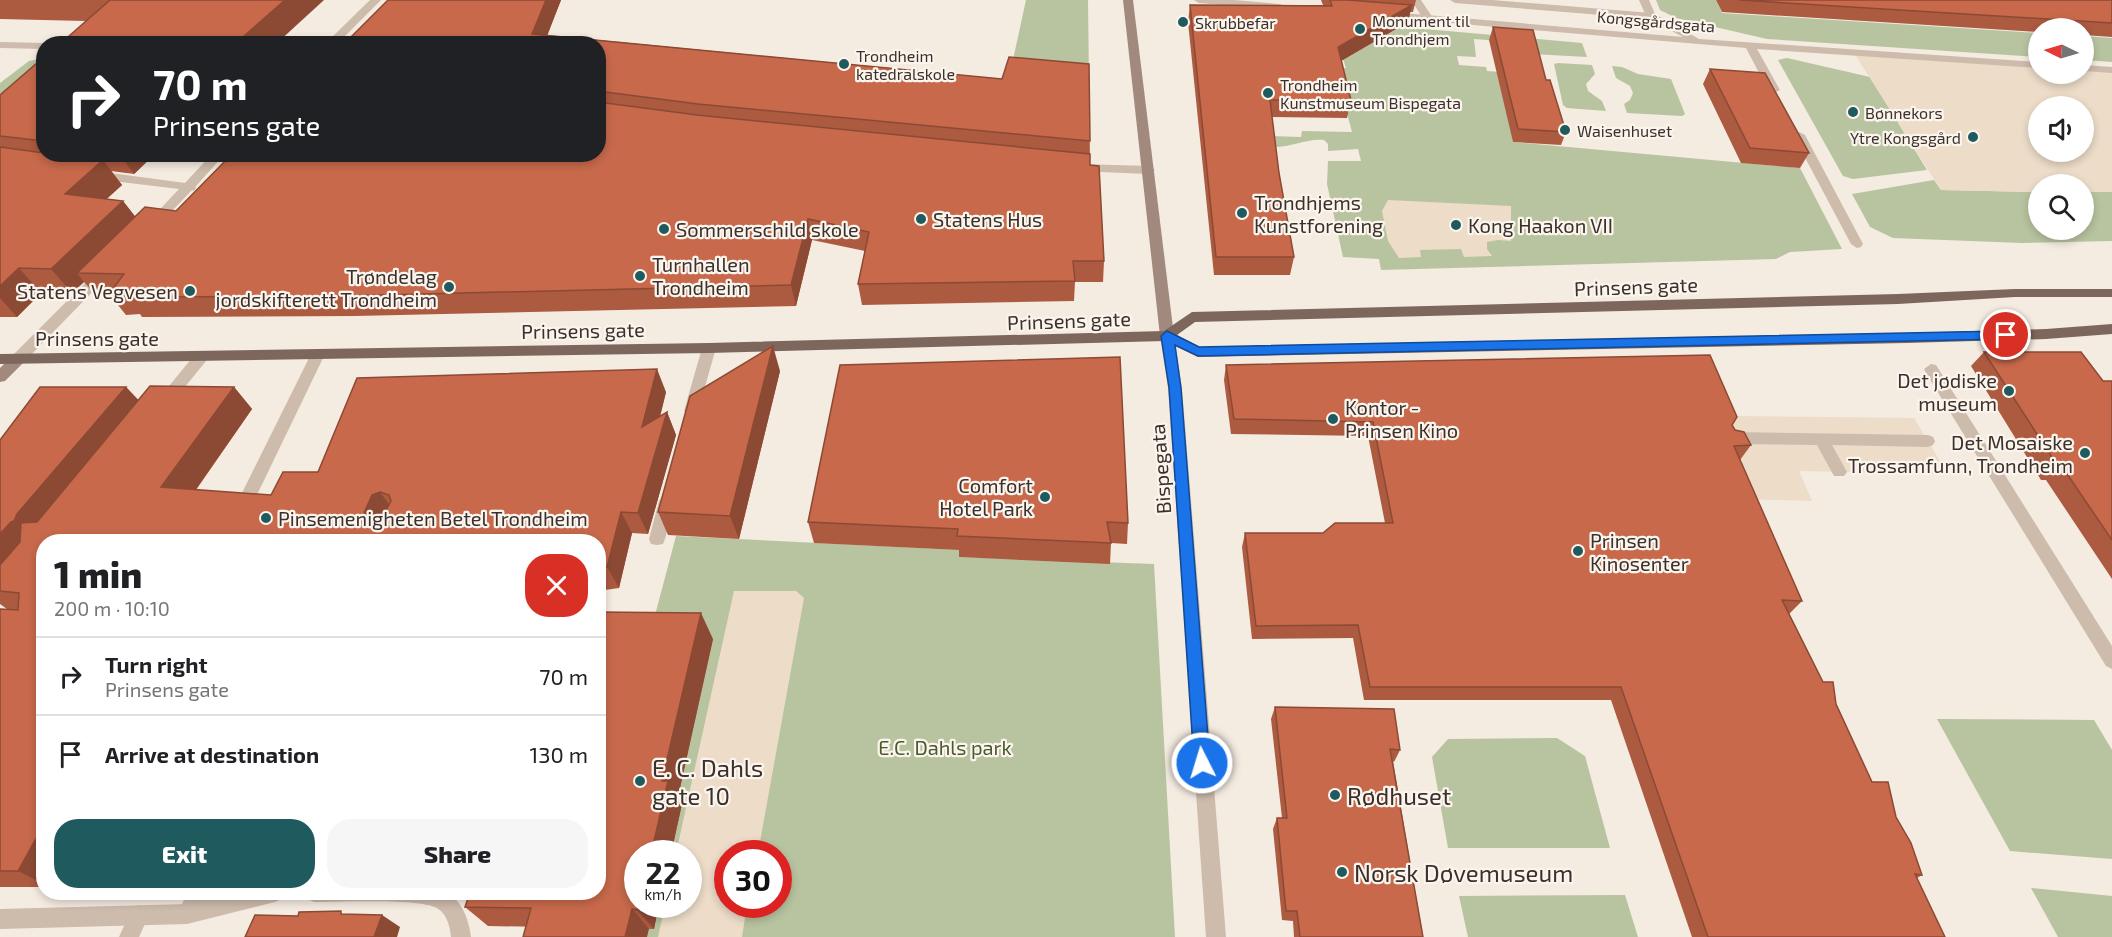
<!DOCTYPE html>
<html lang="en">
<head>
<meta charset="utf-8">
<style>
  body { margin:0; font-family:"Exo 2",sans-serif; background:#f6f6f6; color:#202124; height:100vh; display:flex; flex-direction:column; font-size:22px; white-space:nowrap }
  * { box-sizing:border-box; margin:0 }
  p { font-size:20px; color:#757577 }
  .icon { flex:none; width:33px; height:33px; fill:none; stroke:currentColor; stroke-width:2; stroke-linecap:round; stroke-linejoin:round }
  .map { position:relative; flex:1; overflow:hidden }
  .sheet { position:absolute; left:36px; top:534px; width:570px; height:366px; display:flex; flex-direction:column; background:#fff; border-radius:24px; box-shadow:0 3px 9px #0003 }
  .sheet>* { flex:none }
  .guide { position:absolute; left:36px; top:36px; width:570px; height:126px; border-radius:24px; box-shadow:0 3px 9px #0003; background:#202124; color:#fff; overflow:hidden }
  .needle { width:39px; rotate:275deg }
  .buttons { position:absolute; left:2028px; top:18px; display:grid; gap:12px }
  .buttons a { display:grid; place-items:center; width:66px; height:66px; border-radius:50%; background:#fff; box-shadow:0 3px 9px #0003; font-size:30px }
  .speed { position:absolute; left:624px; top:840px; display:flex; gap:12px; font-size:30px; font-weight:700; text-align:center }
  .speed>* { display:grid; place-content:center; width:78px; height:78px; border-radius:50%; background:#fff; box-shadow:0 3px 9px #0003; line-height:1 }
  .speed small { font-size:15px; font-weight:400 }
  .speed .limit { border:9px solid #d22; background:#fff; color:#111 }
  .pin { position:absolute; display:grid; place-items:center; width:51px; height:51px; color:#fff; margin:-26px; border:3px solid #fff; border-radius:50%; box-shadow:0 2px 6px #0007 }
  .me { position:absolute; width:66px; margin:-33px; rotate:355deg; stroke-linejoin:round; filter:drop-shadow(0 0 4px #0008) }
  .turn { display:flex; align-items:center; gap:21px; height:126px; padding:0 18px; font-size:27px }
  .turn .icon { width:78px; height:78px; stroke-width:2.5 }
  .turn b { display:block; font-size:42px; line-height:51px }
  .round { display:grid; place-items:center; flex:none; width:63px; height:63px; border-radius:24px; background:#f6f6f6 }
  .headline { display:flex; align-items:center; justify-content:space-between; height:102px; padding:0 18px }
  h1 { font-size:36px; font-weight:800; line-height:45px }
  .button { display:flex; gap:12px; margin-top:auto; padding:12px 18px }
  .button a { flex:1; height:69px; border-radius:24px; background:#1f5a5e; color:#fff; font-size:24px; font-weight:800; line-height:69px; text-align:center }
  .button a+a { background:#f6f6f6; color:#202124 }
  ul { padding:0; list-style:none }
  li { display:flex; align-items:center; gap:18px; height:78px; padding:0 18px; border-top:2px solid #e0e0e0 }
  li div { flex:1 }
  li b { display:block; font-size:22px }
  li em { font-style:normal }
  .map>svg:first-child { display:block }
  .green { fill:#b8c4a0; fill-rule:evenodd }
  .plaza { fill:#ecdcc8; fill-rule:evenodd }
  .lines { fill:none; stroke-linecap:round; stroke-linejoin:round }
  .lane { fill:#cdbbac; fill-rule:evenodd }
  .street { fill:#cdbbac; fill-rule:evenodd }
  .secondary { fill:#a18a7d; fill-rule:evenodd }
  .primary { fill:#7d675c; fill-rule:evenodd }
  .wall { fill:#ac5a40 }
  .shaded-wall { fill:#8c4a34 }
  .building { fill:#c8694b; stroke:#8c4a34; stroke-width:1.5; fill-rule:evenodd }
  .route { fill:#1a73e8; stroke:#114b97; stroke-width:1.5 }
  .poi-dot { fill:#1f5a5e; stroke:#fbf5ee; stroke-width:2 }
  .labels { text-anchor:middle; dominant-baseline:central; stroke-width:4.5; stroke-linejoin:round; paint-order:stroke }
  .far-poi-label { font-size:16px; fill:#3b302b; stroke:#fbf5ee; text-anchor:start }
  .far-street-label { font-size:16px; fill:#3b302b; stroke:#fbf5ee }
  .poi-label { font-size:20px; fill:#3b302b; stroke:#fbf5ee; text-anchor:start }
  .street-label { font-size:20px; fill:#3b302b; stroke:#fbf5ee }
  .park-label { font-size:20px; fill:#4a5a2e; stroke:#fbf5ee }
  .near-poi-label { font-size:24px; fill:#3b302b; stroke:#fbf5ee; text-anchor:start }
</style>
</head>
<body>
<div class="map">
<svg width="2112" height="937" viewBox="0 0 2112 937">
  <rect width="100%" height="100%" fill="#f4ebe1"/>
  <g class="green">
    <path d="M1026,0H1088L1089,84L1009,78Z"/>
    <path d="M1656,0H1716L1722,13L2038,33V57L1767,39L1676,18L1660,10Z"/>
    <path d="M1324,20L1582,43L1587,57L1532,54L1529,43L1474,39L1476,57L1457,56L1459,65L1486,67L1487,71L1499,72L1513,142L1800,168L1842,249L1790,252L1776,259L1381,270L1379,259L1343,257L1327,184L1328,161H1361L1358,149L1328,151V144L1324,140C1307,138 1290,148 1271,147L1269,136L1301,137L1302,131L1352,132L1335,68H1346L1342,56Z"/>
    <path d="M2084,36L2112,38V62L2084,60Z"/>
    <path d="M1787,58L1870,77L1927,170L1853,179L1843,176L1778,60Z"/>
    <path d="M40,59L43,61L0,101V83L29,61Z"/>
    <path d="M1558,63L1592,65L1595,74L1586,84L1588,91L1602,101L1606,111L1567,108L1563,105L1554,64Z"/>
    <path d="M1612,66L1622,67L1638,74L1671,79L1685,114L1682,116L1627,113L1624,104L1630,100L1633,93L1630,86L1616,78Z"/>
    <path d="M1934,180L1941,190L2038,192V230H2084V192H2112V241L2022,243L1893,238L1870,227L1852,194Z"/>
    <path d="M676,536L961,550L960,557L1154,564L1175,937H646L653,905L688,904V854L664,853L654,619ZM728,854H778V904H728Z"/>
    <path d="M1937,719L2094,720L2112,750V859L2010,851Z"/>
    <path d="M1557,738L1585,756L1610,848H1448L1432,757L1448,739Z"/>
    <path d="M2031,888L2112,896V937H2058Z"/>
    <path d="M1625,895L1638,937H1468L1459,896Z"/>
  </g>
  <g class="plaza">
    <path d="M1854,53L2038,65V74H2084V68L2112,70V192H2084V184H2038V192L1941,190ZM2038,106H2084V152H2038Z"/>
    <path d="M1388,200L1511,206V241L1498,240L1487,242V249L1492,256L1464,257L1461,249L1420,250L1421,257L1399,258L1388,241L1382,211Z"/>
    <path d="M1722,416L1914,418L1948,474L1799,471L1812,501L1741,499L1742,461Z"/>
    <path d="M734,591H796L804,598L758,853L728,854V904L747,905L742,937H658L665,905L688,904V854L676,853Z"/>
  </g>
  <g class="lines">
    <g class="lane">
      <path d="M1194,0H1234L1280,4L1285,7L1280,10L1199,3Z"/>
      <path d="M1639,0H1649L1655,14L1699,39L2038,62V68L1757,49L1780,90L1774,93L1768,90L1746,48L1391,18L1386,15L1391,12L1683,37L1647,18Z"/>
      <path d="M0,42L44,43L47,44H44V49L0,48Z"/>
      <path d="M2084,65L2112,67V73L2084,71Z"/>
      <path d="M1799,132L1805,135L1863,244L1861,247L1857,248L1851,244L1793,135Z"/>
      <path d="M709,343L716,348L698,411L691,416L684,411L702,348Z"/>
      <path d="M318,349L325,354L253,503L250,507H240L237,503L311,354Z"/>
      <path d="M201,352L208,357L206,361L171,404H161L159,400L161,396L196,353Z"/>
      <path d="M667,495L672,497L675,501L665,539L663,544L657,545L651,544L649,539L659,501L662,497Z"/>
      <path d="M188,892H209L194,921L187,924L180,921L177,914Z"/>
      <path d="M139,905L146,908L149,915L139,937H119L132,908Z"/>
    </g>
    <g class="street">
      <path d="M370,0H381L337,44H325Z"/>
      <path d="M1411,0H1421L1433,18L1432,20H1424Z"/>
      <path d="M1450,0H1492L1651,13L1656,16L1651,19L1455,3Z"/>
      <path d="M212,154H225L196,186L195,190L191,191L157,227H149L147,224L149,221L179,189L96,179L90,175L96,171L185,183Z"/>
      <path d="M1079,164L1149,166L1155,170L1149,174L1075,171V165Z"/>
      <path d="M104,268L110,272L109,275L23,363H13L11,359L13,355L99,269Z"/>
      <path d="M1167,331L1174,336L1182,388L1226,937H1206L1168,388L1160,336Z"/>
      <path d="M1931,364L1936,365L2112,646V669L2106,666L1926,373L1924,369Z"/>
      <path d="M1731,432L1928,435L1933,437L1935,441L1933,445L1928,447L1832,445L1847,472L1844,476H1834L1817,445L1731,444L1726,442L1724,438L1726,434Z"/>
      <path d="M234,892H285L282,899L275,902L187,924L0,929V909L187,904Z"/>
      <path d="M304,892H446C462,900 469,920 471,937H451C450,926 447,914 437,908C419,898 338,902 314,902L307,899Z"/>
    </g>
    <g class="secondary">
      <path d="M1123,0H1133L1174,336L1167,341L1160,336Z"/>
      <path d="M18,354L23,355L25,359L23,363L5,381L0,382V368L13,355Z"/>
    </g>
    <path class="primary" d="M2015,289H2112V297H2015L1898,304L1195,322L1177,335L1200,347L1907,333L2046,329L2112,324V334L2046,339L1907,343L1198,357L1165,341L709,353L0,364V354L709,343L1164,331L1192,312L1898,294Z"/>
  </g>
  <g class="wall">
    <path d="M0,0H324L86,21L0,19Z"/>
    <path d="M388,0H561L547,35L1002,79L1009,57L1089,64L1090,165L1099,166L1104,261L1103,282H1075L1074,301L862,305L858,284L865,251L812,240L796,306L355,316L142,317L140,314L126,315L109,294H95L84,282L72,293H41L17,317H0V95L44,57V154H155L134,174L111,171L122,185L106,199L123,201L135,217L145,207L176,211L232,154H598V44H344Z"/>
    <path d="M1321,0H1416L1413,12H1410L1408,22L1341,61L1351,100L1347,118L1272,117L1279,173L1294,257L1290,275H1214L1188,22L1190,5H1328H1323Z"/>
    <path d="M1716,0H2112V37L2084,35V28H2038V32L1722,12Z"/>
    <path d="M1493,27L1546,80L1566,132L1561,145L1513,142L1489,40Z"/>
    <path d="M1710,69L1809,153L1800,168L1741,163L1703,84Z"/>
    <path d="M1984,352L2103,381H2112V579L2046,480H2041L1971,366Z"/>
    <path d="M840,365L1128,523L1127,544L1111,543L1110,564L959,557V550L814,543L808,522Z"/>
    <path d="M1226,365L1732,425L1735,430L1751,445L1740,460L1802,601L1789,614L1823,682L1836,704L1872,782L1896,817L1922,875L1917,878L1945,937H1692L1611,700H1364L1353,638L1252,639L1242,547L1245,533H1323L1385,523L1368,436L1231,434L1224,380Z"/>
    <path d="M780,371L739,539L668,535L658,512Z"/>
    <path d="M126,387L138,400L234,387L252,409L196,490L271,495L318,472L666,392L660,416L667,412L676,435L648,534L632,533L619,588L598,591V542H44V887H0V609H7L0,604V440Z"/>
    <path d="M713,639L678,797L682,804L671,854H638V904H659L654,929L488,926L465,907Z"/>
    <path d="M1275,707L1400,750L1394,762L1393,761L1423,937H1294L1293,921L1282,920L1273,829L1277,818H1282L1271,719Z"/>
  </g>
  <g class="shaded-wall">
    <path d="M285,0H324L276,44H235Z"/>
    <path d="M546,0H561L544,44L532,34Z"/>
    <path d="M1412,5L1408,22L1334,65L1338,47Z"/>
    <path d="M119,154H155L134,174Z"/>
    <path d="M103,160L122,185L85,219L65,194Z"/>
    <path d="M123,201L142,225L77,273L84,282L72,293L51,269Z"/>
    <path d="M808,219L812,240L796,306L791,285Z"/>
    <path d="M19,268L41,293L17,317L0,298V286Z"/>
    <path d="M773,346L780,371L739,539L730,516Z"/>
    <path d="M657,369L666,392L652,450L642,427Z"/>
    <path d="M126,387L147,409L0,587V534Z"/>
    <path d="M234,387L252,409L182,509L161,487Z"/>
    <path d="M667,412L676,435L648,534L638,513Z"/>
    <path d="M380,492L396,514L379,542L360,522L372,495Z"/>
    <path d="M621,512L632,533L619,588L607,567Z"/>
    <path d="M701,613L713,639L678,797L682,804L671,854H651L662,781Z"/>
    <path d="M44,824V884L18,871Z"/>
    <path d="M638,904H659L654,929L637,910Z"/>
    <path d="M632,909L649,929L647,937H625Z"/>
    <path d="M382,915L400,927L397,937H374Z"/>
  </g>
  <g class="building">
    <path d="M110,0H285L235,44H60Z"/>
    <path d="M388,0H546L532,34L1002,79L1009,57L1089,64L1090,141L698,104L598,91V44H344Z"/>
    <path d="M1330,0H1348L1412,5L1338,47L1351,100H1270L1279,173L1294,257H1216L1190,5L1332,6Z"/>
    <path d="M1739,0H2112V23Z"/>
    <path d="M1493,27L1533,30L1546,80H1550L1566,132L1518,129Z"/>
    <path d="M44,57V141L0,136V95Z"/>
    <path d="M1710,69L1765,73L1809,153L1750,148Z"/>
    <path d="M598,102L697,115L1090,154V165L1099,166L1104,261H1073L1075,281L858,284L869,232L808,219L791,285L341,296L125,297L127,294H109L124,274L77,273L145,207L176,211L232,154H598Z"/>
    <path d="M0,147L44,153V154H57L103,160L65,194L123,201L51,269L19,268L0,286Z"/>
    <path d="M773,346L730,516L658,512L690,396Z"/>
    <path d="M1984,352H2081L2103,381H2112V540L2061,465H2057Z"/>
    <path d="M1710,355L1737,417L1732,425L1735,430L1744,432L1751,445L1734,446L1802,601L1782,600L1823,682H1833L1836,704L1872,782H1888L1896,817L1911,843L1922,875L1915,874L1945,937H1708L1621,687H1370L1358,625L1256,626L1245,533H1323L1335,523H1393L1373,422L1234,419L1226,365Z"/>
    <path d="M1120,357L1128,523L1107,522L1111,543L957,536L958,529L808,522L840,365Z"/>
    <path d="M657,369L642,427L667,412L638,513L621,512L607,567L598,568V542H44V824L18,871H0V609L18,610L19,593L0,591V565L20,542L21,523L37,522L150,386L234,387L161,487L271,495L283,472H318L357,378ZM380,492L389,495L391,501L380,521L360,522L372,495Z"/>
    <path d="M40,387H126L17,514L14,521L11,522L0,534V440Z"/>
    <path d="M598,612L701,613L662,781H668L651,854H638V904L637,910L632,909L625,937H523L531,908L465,907L470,892H598Z"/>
    <path d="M1275,707L1394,709L1400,750L1390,749L1423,937H1300L1297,911H1286L1277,818H1287Z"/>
    <path d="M341,911V914L382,915L374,937H245L255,915L298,916L299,912Z"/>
  </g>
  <path class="route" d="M1167,331L1199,347L2006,331L2012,335L2006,339L1198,356L1175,345L1181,388L1210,763L1208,768L1202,771L1196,768L1194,763L1169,388L1161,336Z"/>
  <g class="poi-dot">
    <circle cx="1183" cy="22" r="6"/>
    <circle cx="1360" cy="29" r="6"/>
    <circle cx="844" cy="64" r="6"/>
    <circle cx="1268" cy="93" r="6"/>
    <circle cx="1853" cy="112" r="6"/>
    <circle cx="1565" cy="130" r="6"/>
    <circle cx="1973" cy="137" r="6"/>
    <circle cx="1242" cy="213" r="6"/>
    <circle cx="921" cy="219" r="6"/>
    <circle cx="1456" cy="225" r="6"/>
    <circle cx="664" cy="229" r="6"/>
    <circle cx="640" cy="276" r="6"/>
    <circle cx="449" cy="287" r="6"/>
    <circle cx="190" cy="291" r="6"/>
    <circle cx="2009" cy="391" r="6"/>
    <circle cx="1333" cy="419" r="6"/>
    <circle cx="2085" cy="453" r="6"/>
    <circle cx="1045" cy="497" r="6"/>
    <circle cx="266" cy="518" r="6"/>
    <circle cx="1578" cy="551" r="6"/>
    <circle cx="640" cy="781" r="6"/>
    <circle cx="1335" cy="795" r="6"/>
    <circle cx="1342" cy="872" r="6"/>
  </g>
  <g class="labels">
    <g class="far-poi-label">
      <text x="1372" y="20">Monument til<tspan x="1372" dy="18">Trondhjem</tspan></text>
      <text x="1195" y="22">Skrubbefar</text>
      <text x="856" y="55">Trondheim<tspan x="856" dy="18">katedralskole</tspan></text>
      <text x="1280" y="84">Trondheim<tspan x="1280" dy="18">Kunstmuseum Bispegata</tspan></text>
      <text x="1865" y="112">Bønnekors</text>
      <text x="1577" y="130">Waisenhuset</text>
      <text x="1961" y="137" text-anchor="end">Ytre Kongsgård</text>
    </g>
    <g class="far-street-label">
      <text transform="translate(1656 21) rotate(5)">Kongsgårdsgata</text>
    </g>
    <g class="poi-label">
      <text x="1254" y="202">Trondhjems<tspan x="1254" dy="23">Kunstforening</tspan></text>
      <text x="933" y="219">Statens Hus</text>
      <text x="1468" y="225">Kong Haakon VII</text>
      <text x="676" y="229">Sommerschild skole</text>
      <text x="652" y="264">Turnhallen<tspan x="652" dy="23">Trondheim</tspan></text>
      <text x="437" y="276" text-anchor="end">Trøndelag<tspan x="437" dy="23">jordskifterett Trondheim</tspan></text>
      <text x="178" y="291" text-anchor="end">Statens Vegvesen</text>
      <text x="1997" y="380" text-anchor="end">Det jødiske<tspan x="1997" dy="23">museum</tspan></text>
      <text x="1345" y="407">Kontor -<tspan x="1345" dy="23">Prinsen Kino</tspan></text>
      <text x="2073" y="442" text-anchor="end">Det Mosaiske<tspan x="2073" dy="23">Trossamfunn, Trondheim</tspan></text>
      <text x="1033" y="485" text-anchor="end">Comfort<tspan x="1033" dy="23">Hotel Park</tspan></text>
      <text x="278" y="518">Pinsemenigheten Betel Trondheim</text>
      <text x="1590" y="540">Prinsen<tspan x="1590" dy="23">Kinosenter</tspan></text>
    </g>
    <g class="street-label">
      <text transform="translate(1636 286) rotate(-2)">Prinsens gate</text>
      <text transform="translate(1069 320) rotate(-2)">Prinsens gate</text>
      <text transform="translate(583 330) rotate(-1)">Prinsens gate</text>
      <text x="97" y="338">Prinsens gate</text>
      <text transform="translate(1160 469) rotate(-94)">Bispegata</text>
    </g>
    <g class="park-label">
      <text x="945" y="747">E.C. Dahls park</text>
    </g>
    <g class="near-poi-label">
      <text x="652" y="767">E. C. Dahls<tspan x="652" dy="28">gate 10</tspan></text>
      <text x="1347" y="795">Rødhuset</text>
      <text x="1354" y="872">Norsk Døvemuseum</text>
    </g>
  </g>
</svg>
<div class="buttons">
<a><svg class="needle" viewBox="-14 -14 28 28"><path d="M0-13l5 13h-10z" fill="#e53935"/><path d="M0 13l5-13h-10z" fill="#757577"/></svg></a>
<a><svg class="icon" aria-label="sound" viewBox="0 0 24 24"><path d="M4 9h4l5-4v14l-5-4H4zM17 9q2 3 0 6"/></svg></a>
<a><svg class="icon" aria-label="search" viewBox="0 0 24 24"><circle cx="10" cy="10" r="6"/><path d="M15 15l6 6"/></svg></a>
</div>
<div class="speed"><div>22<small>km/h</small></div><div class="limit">30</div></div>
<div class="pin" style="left:2006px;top:335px;background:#d93025"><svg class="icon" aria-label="arrive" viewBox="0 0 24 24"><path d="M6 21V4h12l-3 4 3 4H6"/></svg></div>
<svg class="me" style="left:1202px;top:763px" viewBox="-20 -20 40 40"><circle r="17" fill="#1a73e8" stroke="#fff" stroke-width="3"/><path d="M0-11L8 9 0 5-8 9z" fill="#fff"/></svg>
<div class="guide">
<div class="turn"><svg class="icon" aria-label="right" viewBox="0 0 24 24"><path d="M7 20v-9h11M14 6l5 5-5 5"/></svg><div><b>70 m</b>Prinsens gate</div></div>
</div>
<section class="sheet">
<div class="headline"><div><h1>1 min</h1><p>200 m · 10:10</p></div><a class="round" style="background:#d93025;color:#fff"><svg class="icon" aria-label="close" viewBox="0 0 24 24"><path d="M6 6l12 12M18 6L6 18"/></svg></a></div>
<ul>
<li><svg class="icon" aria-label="right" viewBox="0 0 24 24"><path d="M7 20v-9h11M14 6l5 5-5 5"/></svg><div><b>Turn right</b><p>Prinsens gate</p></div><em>70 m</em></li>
<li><svg class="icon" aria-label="arrive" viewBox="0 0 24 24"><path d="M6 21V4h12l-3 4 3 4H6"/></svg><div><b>Arrive at destination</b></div><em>130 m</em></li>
</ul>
<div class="button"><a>Exit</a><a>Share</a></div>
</section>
</div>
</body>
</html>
